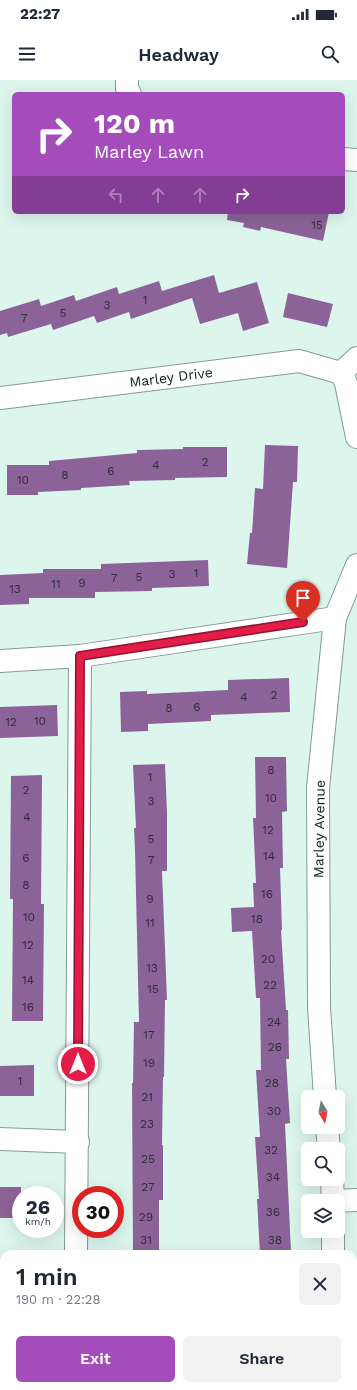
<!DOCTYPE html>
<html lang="en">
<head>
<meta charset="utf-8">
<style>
  body { margin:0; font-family:"Work Sans",sans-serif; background:#f2f2f3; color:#1f2937; height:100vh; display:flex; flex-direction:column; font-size:15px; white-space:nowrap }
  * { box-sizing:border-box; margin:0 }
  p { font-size:13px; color:#747a83 }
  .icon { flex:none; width:22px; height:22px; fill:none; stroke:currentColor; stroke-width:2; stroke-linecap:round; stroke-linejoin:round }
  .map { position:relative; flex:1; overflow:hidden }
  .side { position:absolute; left:0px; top:1170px; width:357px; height:140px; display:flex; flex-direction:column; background:#fff; border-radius:12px 12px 0 0; box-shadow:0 4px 16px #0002 }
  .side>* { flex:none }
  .guide { position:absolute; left:12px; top:12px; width:333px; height:122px; border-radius:6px; box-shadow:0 4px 16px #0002; background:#a44dba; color:#fff; overflow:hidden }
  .needle { width:26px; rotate:170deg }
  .buttons { position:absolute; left:301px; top:1010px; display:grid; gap:8px }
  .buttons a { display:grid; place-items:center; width:44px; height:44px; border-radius:6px; background:#fff; box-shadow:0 4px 16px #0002; font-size:20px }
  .speed { position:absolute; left:12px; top:1106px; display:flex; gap:8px; font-size:20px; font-weight:700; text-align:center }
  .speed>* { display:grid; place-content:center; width:52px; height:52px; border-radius:50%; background:#fff; box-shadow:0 4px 16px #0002; line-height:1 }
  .speed small { font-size:10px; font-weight:400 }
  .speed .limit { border:6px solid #d22; background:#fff; color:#111 }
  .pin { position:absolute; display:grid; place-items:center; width:34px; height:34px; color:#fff; margin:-41px -17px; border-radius:50% 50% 50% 0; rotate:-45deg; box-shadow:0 0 4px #0007 }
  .pin .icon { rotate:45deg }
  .me { position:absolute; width:44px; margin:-22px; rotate:0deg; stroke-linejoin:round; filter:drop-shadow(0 0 3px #0008) }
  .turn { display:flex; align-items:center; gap:14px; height:84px; padding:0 16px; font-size:18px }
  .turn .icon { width:52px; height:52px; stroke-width:2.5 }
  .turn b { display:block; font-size:28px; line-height:34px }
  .lanes { display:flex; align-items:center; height:38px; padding:0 16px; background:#0003; justify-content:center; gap:20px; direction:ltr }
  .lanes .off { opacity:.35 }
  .round { display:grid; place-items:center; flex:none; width:42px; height:42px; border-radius:6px; background:#f2f2f3 }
  .overview { display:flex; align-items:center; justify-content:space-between; height:68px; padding:0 16px }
  h1 { font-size:24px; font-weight:600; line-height:30px }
  .primary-button { display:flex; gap:8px; margin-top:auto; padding:8px 16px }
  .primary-button a { flex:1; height:46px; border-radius:6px; background:#a44dba; color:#fff; font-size:16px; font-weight:600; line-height:46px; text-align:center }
  .primary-button a+a { background:#f2f2f3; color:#1f2937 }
  .status { display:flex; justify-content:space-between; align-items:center; height:28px; padding:0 20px; background:#fff; direction:ltr }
  .status svg { height:11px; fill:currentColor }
  header { display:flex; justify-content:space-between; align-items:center; height:52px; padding:0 16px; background:#fff; font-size:18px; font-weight:600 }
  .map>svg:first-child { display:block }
  .building { fill:#8c6398 }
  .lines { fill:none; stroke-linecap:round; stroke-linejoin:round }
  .minor-casing { stroke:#839b93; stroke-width:24 }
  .minor { stroke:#fff; stroke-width:22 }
  .route-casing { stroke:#92132f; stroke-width:10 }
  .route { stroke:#e11d48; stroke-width:7 }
  .labels { text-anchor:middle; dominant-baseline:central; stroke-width:3; stroke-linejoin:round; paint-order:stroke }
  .number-label { font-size:12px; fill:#302d38 }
  .street-label { font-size:14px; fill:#121b18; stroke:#f9fefc }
</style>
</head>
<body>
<div class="status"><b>22:27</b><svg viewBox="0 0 49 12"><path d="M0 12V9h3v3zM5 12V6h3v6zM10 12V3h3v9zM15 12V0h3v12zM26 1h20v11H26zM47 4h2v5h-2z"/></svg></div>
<header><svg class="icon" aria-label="menu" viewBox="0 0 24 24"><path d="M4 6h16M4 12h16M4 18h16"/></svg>Headway<svg class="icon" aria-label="search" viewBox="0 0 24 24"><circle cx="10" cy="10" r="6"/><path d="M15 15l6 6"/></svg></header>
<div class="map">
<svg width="357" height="1310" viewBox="0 0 357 1310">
  <rect width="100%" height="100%" fill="#dcf6ee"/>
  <g class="building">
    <path d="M228,132H329L323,161L261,147L260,151L243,147L244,143L227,140Z"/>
    <path d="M214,195L219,213L257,202L269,243L243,251L238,233L200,244L192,218L131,239L129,232L97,243L94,236L53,250L51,244L8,257L7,253L0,255V231L39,219L41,226L74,215L76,221L117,207L119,214L159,201L162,211Z"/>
    <path d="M288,213L333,224L327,247L283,237Z"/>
    <path d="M265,365L298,366L297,402H293L287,488L247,484L250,453H252L255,408L263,409Z"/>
    <path d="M183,367H227V397L175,398V400L129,401L130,405L81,408V410L38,412V415H7V385H49V381L137,373V370L183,369Z"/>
    <path d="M208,480L209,506L152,508V511L95,512V518H29V524L0,525V495L43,493V489H101V484Z"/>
    <path d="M289,598L290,632L211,635V641L148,644V651L121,652L120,612L147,611V614L228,610V600Z"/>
    <path d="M57,625L58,656L0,658V627Z"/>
    <path d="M255,677H286L287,731L282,732L283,788H280L282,850H281L286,930H288L289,979H286L290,1043L285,1044L291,1172L265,1174H260L257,1119H259L255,1057H260L256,990H261L260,918H256L252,851L232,852L231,828L254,827L253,803H256L253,738H256Z"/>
    <path d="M165,684L167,733V791H162L167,920H165L164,997H163L162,1065H163V1120H159V1172H133L132,1003H133L134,942H139L135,770L134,748H136L133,685Z"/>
    <path d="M42,695L41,824H44L43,941H12L13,819H10L11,696Z"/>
    <path d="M34,985V1016H0V986Z"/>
    <rect x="0" y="1107" width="21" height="31"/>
  </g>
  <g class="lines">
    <g class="minor-casing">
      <g id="minor">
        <path d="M127,0V8L130,14"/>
        <path d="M343,79L357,80"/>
        <path d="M341,293L346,303L357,357"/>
        <path d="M341,293L357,278"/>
        <path d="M0,318L299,281L341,293"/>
        <path d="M0,581L80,576L335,538"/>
        <path d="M325,1017L319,927L318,708L335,538L357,485"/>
        <path d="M327,1047L329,1069"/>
        <path d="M0,1059L78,1062"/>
        <path d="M332,1099L333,1121"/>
        <path d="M333,1121L357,1120"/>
        <path d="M76,1174L80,576"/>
        <path d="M333,1174V1151"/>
        <path d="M336,1306V1310"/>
        <path d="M75,1310V1306"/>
      </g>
    </g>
    <use href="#minor" class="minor"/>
  </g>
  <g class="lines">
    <g class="route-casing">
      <path id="route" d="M78,984L80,576L303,542"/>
    </g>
    <use href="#route" class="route"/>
  </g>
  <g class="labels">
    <g class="number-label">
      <text x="317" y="145">15</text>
      <text x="145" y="220">1</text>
      <text x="107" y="225">3</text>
      <text x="63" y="233">5</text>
      <text x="24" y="238">7</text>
      <text x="205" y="382">2</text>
      <text x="156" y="385">4</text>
      <text x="111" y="391">6</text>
      <text x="65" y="395">8</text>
      <text x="23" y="400">10</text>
      <text x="196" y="493">1</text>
      <text x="172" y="494">3</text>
      <text x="139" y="497">5</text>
      <text x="114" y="498">7</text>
      <text x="82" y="503">9</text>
      <text x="56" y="504">11</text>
      <text x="15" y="509">13</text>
      <text x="274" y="615">2</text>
      <text x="244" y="617">4</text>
      <text x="197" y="627">6</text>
      <text x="169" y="628">8</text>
      <text x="40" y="641">10</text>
      <text x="11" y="642">12</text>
      <text x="271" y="690">8</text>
      <text x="150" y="697">1</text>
      <text x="26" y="710">2</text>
      <text x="271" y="718">10</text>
      <text x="151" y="721">3</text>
      <text x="27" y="737">4</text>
      <text x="268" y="750">12</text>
      <text x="151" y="759">5</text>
      <text x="269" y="776">14</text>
      <text x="26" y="778">6</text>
      <text x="151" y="780">7</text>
      <text x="26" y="805">8</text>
      <text x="267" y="814">16</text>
      <text x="150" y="819">9</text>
      <text x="29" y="837">10</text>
      <text x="257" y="839">18</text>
      <text x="150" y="843">11</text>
      <text x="28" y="865">12</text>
      <text x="268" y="879">20</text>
      <text x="152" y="888">13</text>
      <text x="28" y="900">14</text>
      <text x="270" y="905">22</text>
      <text x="153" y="909">15</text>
      <text x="28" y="927">16</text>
      <text x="274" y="942">24</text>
      <text x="149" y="955">17</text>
      <text x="275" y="967">26</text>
      <text x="149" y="983">19</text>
      <text x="20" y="1001">1</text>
      <text x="272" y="1003">28</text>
      <text x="147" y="1017">21</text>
      <text x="274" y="1031">30</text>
      <text x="147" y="1044">23</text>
      <text x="271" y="1070">32</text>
      <text x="148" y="1079">25</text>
      <text x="273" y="1097">34</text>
      <text x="148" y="1107">27</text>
      <text x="273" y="1132">36</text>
      <text x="146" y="1137">29</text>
      <text x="146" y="1160">31</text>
      <text x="275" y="1160">38</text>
    </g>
    <g class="street-label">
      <text transform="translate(171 297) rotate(-7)">Marley Drive</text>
      <text transform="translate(319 749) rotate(-89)">Marley Avenue</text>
    </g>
  </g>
</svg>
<div class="buttons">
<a><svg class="needle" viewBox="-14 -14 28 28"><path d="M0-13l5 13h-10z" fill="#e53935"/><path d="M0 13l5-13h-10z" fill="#747a83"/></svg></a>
<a><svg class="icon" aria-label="search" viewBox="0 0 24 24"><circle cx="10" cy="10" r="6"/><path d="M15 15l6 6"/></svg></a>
<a><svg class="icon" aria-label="layers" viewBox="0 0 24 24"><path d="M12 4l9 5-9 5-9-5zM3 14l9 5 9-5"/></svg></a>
</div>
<div class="speed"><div>26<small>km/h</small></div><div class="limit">30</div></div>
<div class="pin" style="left:303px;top:542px;background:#d93025"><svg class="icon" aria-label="arrive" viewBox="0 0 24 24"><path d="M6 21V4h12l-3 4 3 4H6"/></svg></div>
<svg class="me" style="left:78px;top:984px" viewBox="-20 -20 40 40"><circle r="17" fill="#e11d48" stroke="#fff" stroke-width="3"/><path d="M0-11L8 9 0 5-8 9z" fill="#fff"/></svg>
<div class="guide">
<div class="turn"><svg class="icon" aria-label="right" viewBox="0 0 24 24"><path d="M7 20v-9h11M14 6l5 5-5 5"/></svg><div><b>120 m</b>Marley Lawn</div></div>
<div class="lanes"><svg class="icon off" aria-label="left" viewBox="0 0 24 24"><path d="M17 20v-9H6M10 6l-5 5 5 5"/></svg><svg class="icon off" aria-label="ahead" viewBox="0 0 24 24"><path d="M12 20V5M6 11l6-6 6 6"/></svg><svg class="icon off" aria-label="ahead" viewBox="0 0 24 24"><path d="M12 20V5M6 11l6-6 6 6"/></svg><svg class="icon" aria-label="right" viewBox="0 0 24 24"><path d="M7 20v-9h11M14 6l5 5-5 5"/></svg></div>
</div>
<section class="side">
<div class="overview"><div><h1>1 min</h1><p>190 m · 22:28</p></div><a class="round"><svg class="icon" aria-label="close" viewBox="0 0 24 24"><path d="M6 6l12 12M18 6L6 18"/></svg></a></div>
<div class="primary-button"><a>Exit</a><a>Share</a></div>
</section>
</div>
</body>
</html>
